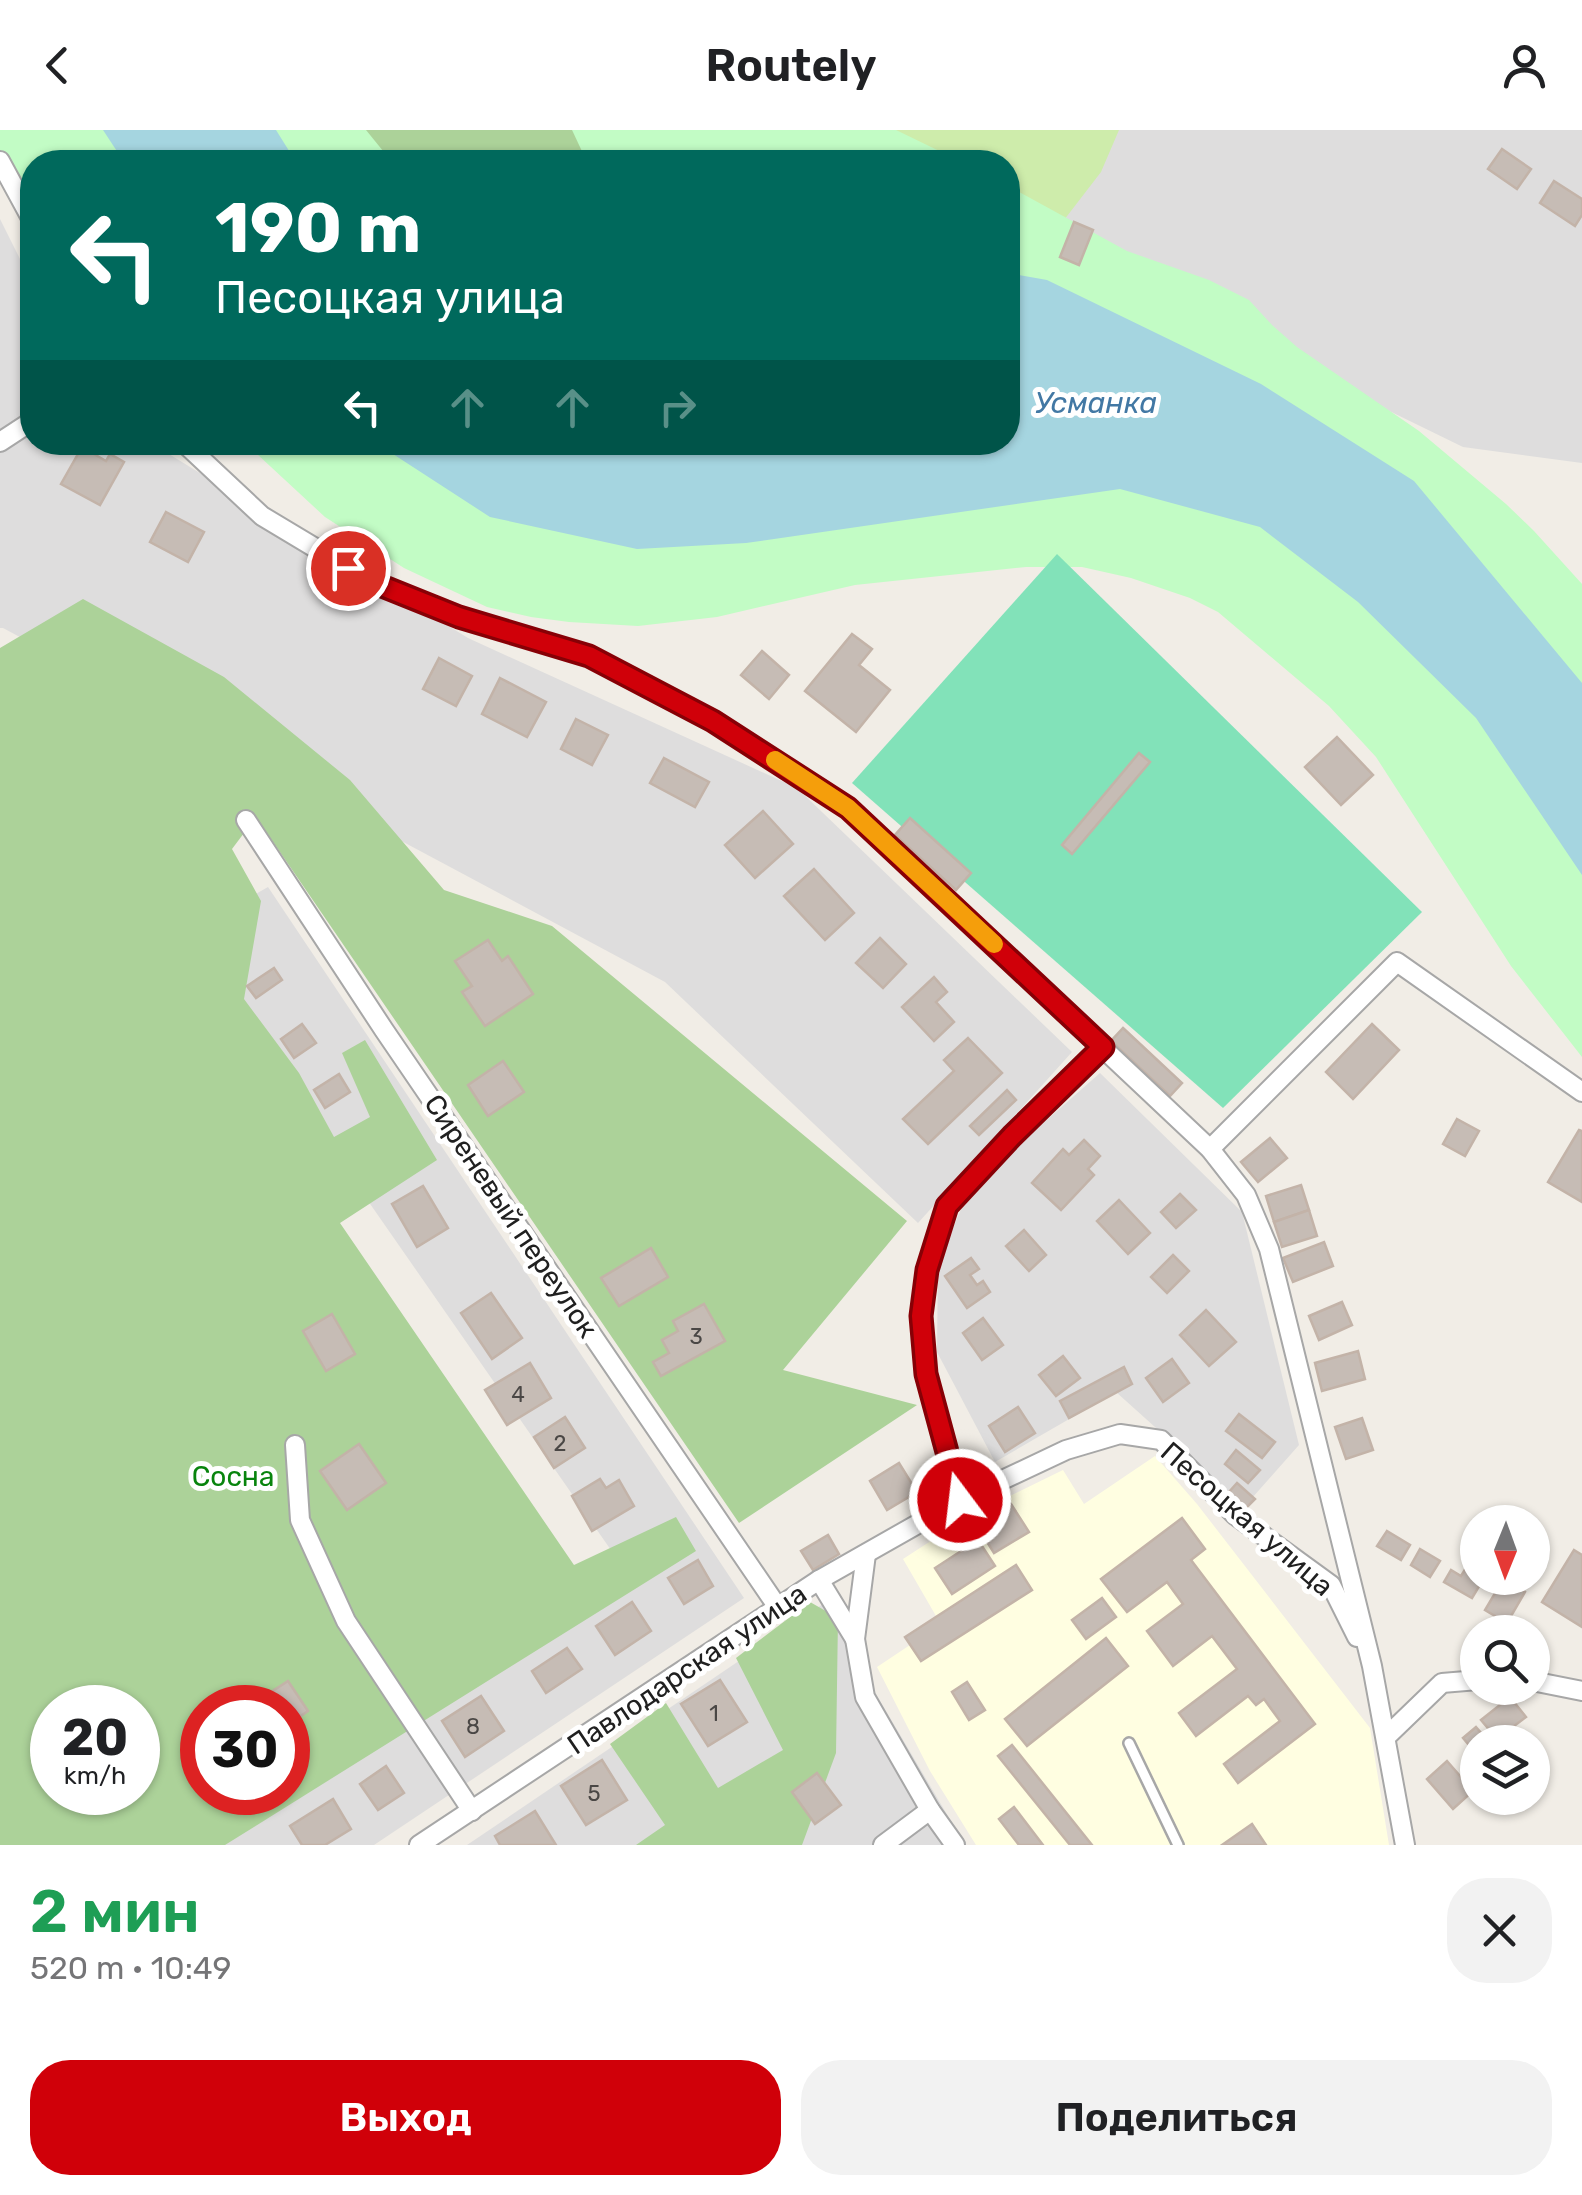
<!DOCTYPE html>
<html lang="ru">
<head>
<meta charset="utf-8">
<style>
  body { margin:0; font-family:Rubik,sans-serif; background:#f2f2f2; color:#202124; height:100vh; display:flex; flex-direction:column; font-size:38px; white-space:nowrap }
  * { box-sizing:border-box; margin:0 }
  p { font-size:32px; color:#757577 }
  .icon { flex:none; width:55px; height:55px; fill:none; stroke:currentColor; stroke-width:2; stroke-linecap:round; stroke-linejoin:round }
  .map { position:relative; height:1715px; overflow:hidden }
  .sheet { display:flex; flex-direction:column; background:#fff; flex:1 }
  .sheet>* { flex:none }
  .top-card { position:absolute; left:20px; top:20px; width:1000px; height:305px; border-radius:40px; box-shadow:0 2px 8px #0004; background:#00695c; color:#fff; overflow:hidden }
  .needle { width:65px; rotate:181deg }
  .fabs { position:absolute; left:1460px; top:1375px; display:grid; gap:20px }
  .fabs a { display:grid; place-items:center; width:90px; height:90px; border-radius:50%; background:#fff; box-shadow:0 2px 8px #0004; font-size:50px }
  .speed { position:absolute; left:30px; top:1555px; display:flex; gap:20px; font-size:50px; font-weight:700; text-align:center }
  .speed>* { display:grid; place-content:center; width:130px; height:130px; border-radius:50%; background:#fff; box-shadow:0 2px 8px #0004; line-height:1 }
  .speed small { font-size:25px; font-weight:400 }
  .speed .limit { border:15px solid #d22; background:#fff; color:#111 }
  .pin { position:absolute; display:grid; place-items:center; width:85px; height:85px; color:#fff; margin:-42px; border:5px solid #fff; border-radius:50%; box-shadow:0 2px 10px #0007 }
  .me { position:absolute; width:110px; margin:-55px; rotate:345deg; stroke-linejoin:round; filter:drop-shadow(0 0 8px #0008) }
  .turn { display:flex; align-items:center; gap:35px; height:210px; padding:0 30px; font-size:45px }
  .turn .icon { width:130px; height:130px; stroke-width:2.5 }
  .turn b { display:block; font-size:70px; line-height:85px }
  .lanes { display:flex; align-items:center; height:95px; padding:0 30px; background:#0003; justify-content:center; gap:50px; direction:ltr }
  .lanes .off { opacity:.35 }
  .round { display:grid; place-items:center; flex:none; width:105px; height:105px; border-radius:40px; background:#f2f2f2 }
  .head { display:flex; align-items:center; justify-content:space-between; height:170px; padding:0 30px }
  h1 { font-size:60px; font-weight:600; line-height:75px; color:#1e9e55 }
  .action { display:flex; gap:20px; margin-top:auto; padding:20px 30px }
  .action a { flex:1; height:115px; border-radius:40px; background:#d00009; color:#fff; font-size:40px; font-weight:600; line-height:115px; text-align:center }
  .action a+a { background:#f2f2f2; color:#202124 }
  header { display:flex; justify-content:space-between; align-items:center; height:130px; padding:0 30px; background:#fff; font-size:45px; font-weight:600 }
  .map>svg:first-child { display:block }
  .residential { fill:#dedddd }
  .education { fill:#fffee1 }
  .grass { fill:#ceecab }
  .forest { fill:#acd299; fill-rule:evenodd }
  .park { fill:#c2fcc5 }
  .pitch { fill:#82e2b9 }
  .water { fill:#a5d5e0 }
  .building { fill:#c6bcb5; stroke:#c3b3a8; stroke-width:2.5 }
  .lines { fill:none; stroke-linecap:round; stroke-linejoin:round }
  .service-casing { stroke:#a7a7a7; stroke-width:14 }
  .minor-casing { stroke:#a7a7a7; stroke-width:22 }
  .service { stroke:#fff; stroke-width:9 }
  .minor { stroke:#fff; stroke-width:18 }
  .route-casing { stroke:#870006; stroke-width:25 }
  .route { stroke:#d00009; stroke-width:18 }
  .slow { stroke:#f59e0b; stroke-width:18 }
  .labels { text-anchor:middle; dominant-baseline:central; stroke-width:10; stroke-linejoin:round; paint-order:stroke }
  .number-label { font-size:22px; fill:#4a4745 }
  .street-label { font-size:28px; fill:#202020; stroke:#fff }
  .park-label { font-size:28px; fill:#08840d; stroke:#fff }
  .water-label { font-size:30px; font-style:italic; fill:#4278a4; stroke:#fff }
</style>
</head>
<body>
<header><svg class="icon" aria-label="back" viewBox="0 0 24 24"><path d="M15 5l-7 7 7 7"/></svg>Routely<svg class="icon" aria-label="person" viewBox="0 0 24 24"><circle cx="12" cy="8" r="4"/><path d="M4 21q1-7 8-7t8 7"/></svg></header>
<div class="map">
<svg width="1582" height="1715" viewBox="0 0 1582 1715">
  <rect width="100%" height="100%" fill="#f1ede6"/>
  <g class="residential">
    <path d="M981,0H1582V333L1463,317L1008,95V32H967Z"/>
    <path d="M0,89L32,153V312L151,313L468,508L797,658L1072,922L918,1093L665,852L3,498H0Z"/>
    <path d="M268,757L744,1468L374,1715H213L629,1446L183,805Z"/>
    <path d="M1100,943L1242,1082L1299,1315L1244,1377L1116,1262L995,1332L937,1222L938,1131L971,1057Z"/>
    <path d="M823,1474L965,1715H467Z"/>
  </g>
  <path class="education" d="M1155,1326L1197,1374L1370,1598L1389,1715H976L930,1641L877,1537L910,1515L905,1507L936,1486L903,1429L971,1385L1063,1340L1084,1374Z"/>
  <path class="grass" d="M867,0H1119L1101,42L1044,116L1008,92V32H917Z"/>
  <g class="forest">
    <path d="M293,0H603L591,32H312Z"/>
    <path d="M83,469L224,547L350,650L444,760L552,796L907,1091L783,1240L917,1275L739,1393L256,687L232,719L261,771L244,869L299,943L334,1007L370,987L342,923L365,910L437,1030L340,1093L574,1435L676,1387L696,1421L225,1715H0V518ZM52,1578H138V1662H52ZM202,1578H288V1662H202Z"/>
    <path d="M810,1472L838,1488L836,1623L802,1715H636L665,1695L610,1614L666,1573L718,1658L783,1620L736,1528Z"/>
  </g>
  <g class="park">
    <path d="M0,0H366L392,32H32V76L0,29Z"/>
    <path d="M572,0H896L962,32H587Z"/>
    <path d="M1008,56L1127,121L1209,150L1249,170L1272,195L1297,217L1419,301L1506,374L1534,401L1582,454V927L1511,836L1376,627L1329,576L1218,482L1190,468L1131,448L1082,437H1026L855,455L717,487L638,496L569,492L531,487L487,477L404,438L325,387L245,313L1008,312Z"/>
  </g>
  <path class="pitch" d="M1057,424L1422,782L1223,978L852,653Z"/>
  <g class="water">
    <path d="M103,0H276L296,32H124Z"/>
    <path d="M1008,143L1047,150L1261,254L1414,351L1582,553V745L1476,588L1358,472L1260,397L1120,359L746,413L637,419L490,387L376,313L1008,312Z"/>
  </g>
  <g class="building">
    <path d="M1502,19L1531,39L1517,59L1488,39Z"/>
    <path d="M1554,51L1582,69V85L1575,96L1540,73Z"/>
    <path d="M1074,92L1093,100L1079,135L1060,127Z"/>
    <path d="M82,317L106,331L110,324L124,332L100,375L61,354Z"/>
    <path d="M166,382L204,402L188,432L150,412Z"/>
    <path d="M852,504L872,519L859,535L890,560L856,602L805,561Z"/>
    <path d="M762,521L789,545L769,569L741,545Z"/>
    <path d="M439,528L472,546L456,576L423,559Z"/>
    <path d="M500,548L546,572L527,607L482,584Z"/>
    <path d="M576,589L608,605L592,635L561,619Z"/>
    <path d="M1337,607L1373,645L1341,675L1305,637Z"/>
    <path d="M1139,623L1150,632L1072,724L1062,715Z"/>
    <path d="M664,628L709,652L695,677L650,653Z"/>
    <path d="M763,681L793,714L755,748L725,715Z"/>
    <path d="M910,688L971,743L956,760L895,705Z"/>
    <path d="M814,739L854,783L825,810L784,766Z"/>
    <path d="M880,808L906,834L883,858L856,833Z"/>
    <path d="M488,810L502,831L508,826L533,864L485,896L462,862L472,856L455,831Z"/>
    <path d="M274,838L282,850L256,868L247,856Z"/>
    <path d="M934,847L947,862L936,872L954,892L934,911L902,877Z"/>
    <path d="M302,894L316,913L294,928L281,909Z"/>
    <path d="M1372,894L1399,920L1353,969L1326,942Z"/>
    <path d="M1123,898L1182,953L1170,966L1111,911Z"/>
    <path d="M968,908L1002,943L928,1014L903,989L954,941L944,930Z"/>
    <path d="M503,931L524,962L488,986L468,955Z"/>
    <path d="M339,944L350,962L325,978L314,960Z"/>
    <path d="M1007,960L1016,970L979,1005L970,996Z"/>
    <path d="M1457,989L1479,1001L1465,1026L1443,1014Z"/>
    <path d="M1579,1000L1582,1001V1072L1548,1052Z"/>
    <path d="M1270,1008L1287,1028L1258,1052L1241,1032Z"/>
    <path d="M1084,1010L1100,1026L1088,1039L1094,1045L1061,1080L1032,1053L1063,1019L1069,1025Z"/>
    <path d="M1301,1055L1309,1080L1274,1092L1266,1066Z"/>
    <path d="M423,1056L448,1098L417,1117L392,1074Z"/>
    <path d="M1180,1064L1196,1080L1176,1098L1161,1082Z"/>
    <path d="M1119,1070L1150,1103L1128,1124L1097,1091Z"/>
    <path d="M1309,1080L1317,1106L1282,1117L1274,1092Z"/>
    <path d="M1024,1100L1046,1125L1029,1141L1006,1116Z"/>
    <path d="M1324,1112L1333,1136L1293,1152L1283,1128Z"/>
    <path d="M651,1118L668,1147L619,1176L601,1148Z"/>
    <path d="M1173,1125L1189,1141L1167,1163L1151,1147Z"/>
    <path d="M971,1128L979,1139L970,1145L977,1155L983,1151L990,1162L967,1178L945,1146Z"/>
    <path d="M491,1163L522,1208L492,1229L461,1183Z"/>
    <path d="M1342,1172L1352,1195L1319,1210L1309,1186Z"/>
    <path d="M704,1174L725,1211L661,1246L653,1232L669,1223L662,1210L678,1201L673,1191Z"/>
    <path d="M1206,1180L1236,1212L1209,1236L1180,1205Z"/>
    <path d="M332,1184L355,1224L326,1241L303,1201Z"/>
    <path d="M983,1188L1003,1215L982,1230L963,1203Z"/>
    <path d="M1358,1221L1365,1249L1322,1261L1315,1233Z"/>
    <path d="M1063,1226L1080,1248L1056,1266L1039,1245Z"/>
    <path d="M1172,1229L1189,1253L1163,1272L1146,1248Z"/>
    <path d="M530,1233L551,1268L507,1295L485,1260Z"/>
    <path d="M1124,1237L1132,1254L1069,1288L1060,1271Z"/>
    <path d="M1018,1277L1035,1303L1005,1322L989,1296Z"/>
    <path d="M1239,1284L1275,1312L1262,1328L1226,1301Z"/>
    <path d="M565,1287L585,1318L554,1338L534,1307Z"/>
    <path d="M1362,1288L1373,1320L1346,1329L1335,1297Z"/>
    <path d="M359,1314L386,1353L347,1380L320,1341Z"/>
    <path d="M1236,1320L1260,1340L1248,1353L1225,1334Z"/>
    <path d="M899,1333L917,1362L887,1380L870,1351Z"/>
    <path d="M600,1349L606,1358L619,1350L634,1376L592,1401L572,1366Z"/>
    <path d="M1237,1353L1255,1369L1246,1378L1228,1363Z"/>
    <path d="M1011,1374L1029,1402L994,1423L977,1396Z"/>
    <path d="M1182,1388L1205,1419L1191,1430L1315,1594L1238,1653L1224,1634L1280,1591L1264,1569L1256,1575L1248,1566L1196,1606L1179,1583L1237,1539L1212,1506L1173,1536L1147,1501L1183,1474L1167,1452L1127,1482L1101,1449Z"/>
    <path d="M1387,1401L1410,1415L1401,1430L1377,1416Z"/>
    <path d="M828,1405L839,1424L813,1440L801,1421Z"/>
    <path d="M978,1410L995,1436L952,1464L935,1438Z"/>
    <path d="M1420,1419L1440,1431L1430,1447L1411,1435Z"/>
    <path d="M1574,1420L1582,1425V1497L1542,1472Z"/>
    <path d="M698,1430L713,1456L684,1474L668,1448Z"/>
    <path d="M1016,1435L1032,1460L921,1531L905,1507Z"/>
    <path d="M1466,1438L1478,1445V1448H1484L1472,1468L1444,1452L1451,1440L1461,1446Z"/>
    <path d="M1504,1448H1514L1522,1452L1519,1458L1525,1462L1507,1493L1485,1480Z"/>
    <path d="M1102,1468L1116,1487L1086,1509L1072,1490Z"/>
    <path d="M632,1472L651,1501L615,1525L596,1496Z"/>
    <path d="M1106,1508L1128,1536L1027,1616L1005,1589Z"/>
    <path d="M567,1518L582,1539L546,1563L532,1541Z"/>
    <path d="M720,1550L747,1592L708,1616L681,1574Z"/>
    <path d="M288,1551L308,1581L288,1595V1578H272L265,1566Z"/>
    <path d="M967,1552L985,1580L969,1590L952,1562Z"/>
    <path d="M481,1566L504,1601L465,1627L442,1591Z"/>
    <path d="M1510,1567L1526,1587L1497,1609L1481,1590Z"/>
    <path d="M1476,1597L1489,1612H1478V1626L1463,1608Z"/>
    <path d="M1012,1615L1092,1715H1070L998,1626Z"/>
    <path d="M602,1630L627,1670L586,1695L561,1656Z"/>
    <path d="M1447,1631L1473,1661L1453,1679L1427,1649Z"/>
    <path d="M386,1636L404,1663L378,1680L360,1654Z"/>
    <path d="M817,1643L841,1675L815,1694L792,1662Z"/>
    <path d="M333,1669L351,1699L325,1715H302L290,1696Z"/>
    <path d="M1014,1677L1043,1715H1019L999,1689Z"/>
    <path d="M535,1681L556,1715H500L495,1706Z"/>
    <path d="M1252,1694L1266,1715H1222Z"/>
  </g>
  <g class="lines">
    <g class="service-casing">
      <path id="service" d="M1129,1613L1178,1715"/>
    </g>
    <g class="minor-casing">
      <g id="minor">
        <path d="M0,31L32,90"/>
        <path d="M0,312L32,291"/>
        <path d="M183,312L262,386L377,455L459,487L589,526L713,591L848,678L1210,1019L1246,1065L1269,1119L1372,1536L1405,1715"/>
        <path d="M246,690L384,900L779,1479"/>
        <path d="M1210,1019L1397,832L1582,962"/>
        <path d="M295,1315L300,1390L346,1491L472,1681"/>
        <path d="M960,1370L925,1244L921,1186L927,1140L947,1076L1012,1006L1103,917"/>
        <path d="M866,1424L855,1509L865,1567L930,1680L955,1715"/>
        <path d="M819,1450L855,1509"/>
        <path d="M1532,1551L1582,1561"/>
        <path d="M1386,1607L1442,1553L1478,1550"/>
        <path d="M419,1715L819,1450L960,1370L1066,1320L1120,1304L1161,1310L1235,1385L1331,1455L1357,1507"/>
        <path d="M883,1715L930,1680"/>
      </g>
    </g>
    <use href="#service" class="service"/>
    <use href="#minor" class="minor"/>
  </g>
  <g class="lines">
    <g class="route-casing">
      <path id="route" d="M348,438L377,454L459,487L589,526L713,591L848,678L1103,917L1012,1006L947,1076L927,1140L921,1186L926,1244L960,1370"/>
    </g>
    <use href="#route" class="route"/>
    <path class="slow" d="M775,630L848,678L994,814"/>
  </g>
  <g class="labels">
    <g class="number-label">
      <text x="696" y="1206">3</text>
      <text x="518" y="1264">4</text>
      <text x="560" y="1313">2</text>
      <text x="714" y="1583">1</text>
      <text x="473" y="1596">8</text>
      <text x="594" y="1663">5</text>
    </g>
    <g class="street-label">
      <text transform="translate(511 1086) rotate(56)">Сиреневый переулок</text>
      <text transform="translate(1247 1389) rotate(41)">Песоцкая улица</text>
      <text transform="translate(687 1539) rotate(-34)">Павлодарская улица</text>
    </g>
    <g class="park-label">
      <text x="233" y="1346">Сосна</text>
    </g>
    <g class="water-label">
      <text x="1096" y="273">Усманка</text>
    </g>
  </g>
</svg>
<div class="fabs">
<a><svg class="needle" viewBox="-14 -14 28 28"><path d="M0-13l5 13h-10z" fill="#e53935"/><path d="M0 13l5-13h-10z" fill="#757577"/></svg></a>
<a><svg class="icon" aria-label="search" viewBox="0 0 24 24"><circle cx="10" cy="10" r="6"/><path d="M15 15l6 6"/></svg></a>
<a><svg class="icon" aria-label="layers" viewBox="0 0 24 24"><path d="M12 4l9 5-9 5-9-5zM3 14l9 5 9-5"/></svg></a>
</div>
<div class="speed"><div>20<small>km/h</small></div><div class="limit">30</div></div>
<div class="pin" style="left:348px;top:438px;background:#d93025"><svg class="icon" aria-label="arrive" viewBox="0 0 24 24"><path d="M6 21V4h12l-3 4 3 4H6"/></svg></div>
<svg class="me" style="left:960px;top:1370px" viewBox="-20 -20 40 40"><circle r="17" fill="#d00009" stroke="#fff" stroke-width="3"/><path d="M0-11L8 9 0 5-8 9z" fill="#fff"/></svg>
<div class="top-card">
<div class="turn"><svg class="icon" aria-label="left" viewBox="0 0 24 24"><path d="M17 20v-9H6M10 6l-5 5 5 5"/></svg><div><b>190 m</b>Песоцкая улица</div></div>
<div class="lanes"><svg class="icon" aria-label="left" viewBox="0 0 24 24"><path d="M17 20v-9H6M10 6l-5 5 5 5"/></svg><svg class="icon off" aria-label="ahead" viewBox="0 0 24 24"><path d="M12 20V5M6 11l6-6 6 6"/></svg><svg class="icon off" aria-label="ahead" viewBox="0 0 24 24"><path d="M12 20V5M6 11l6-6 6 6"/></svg><svg class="icon off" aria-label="right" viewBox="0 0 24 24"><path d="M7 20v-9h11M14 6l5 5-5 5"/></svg></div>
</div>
</div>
<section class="sheet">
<div class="head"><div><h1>2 мин</h1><p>520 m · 10:49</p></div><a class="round"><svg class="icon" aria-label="close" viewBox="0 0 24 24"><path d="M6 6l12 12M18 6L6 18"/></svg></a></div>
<div class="action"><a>Выход</a><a>Поделиться</a></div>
</section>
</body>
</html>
